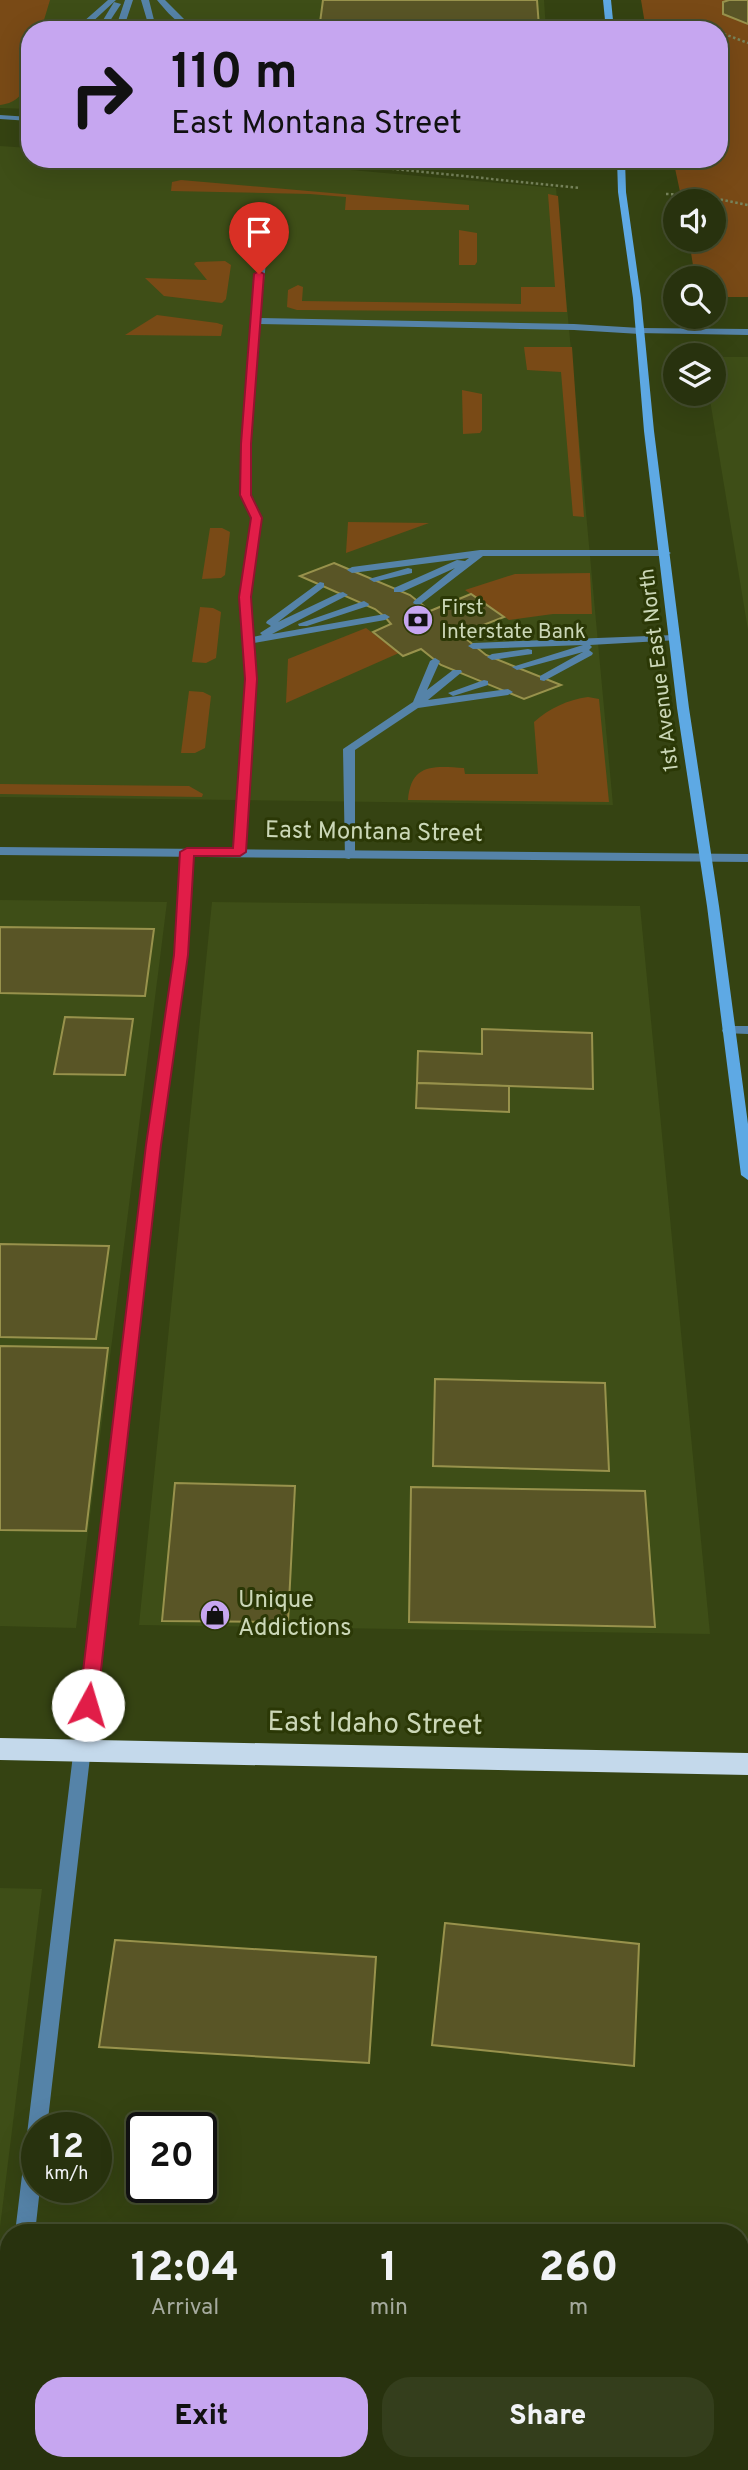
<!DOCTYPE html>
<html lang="en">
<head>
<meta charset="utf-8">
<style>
  body { margin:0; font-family:Overpass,sans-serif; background:#343e1c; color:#f1f3f6; height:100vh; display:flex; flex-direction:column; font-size:26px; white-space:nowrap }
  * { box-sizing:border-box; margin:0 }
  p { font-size:23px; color:#a5aa9e }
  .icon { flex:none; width:38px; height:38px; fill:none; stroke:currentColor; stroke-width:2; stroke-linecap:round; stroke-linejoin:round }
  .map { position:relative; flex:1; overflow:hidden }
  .drawer { position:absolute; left:0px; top:2224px; width:749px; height:247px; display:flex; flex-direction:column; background:#28320e; border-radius:28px 28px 0 0; box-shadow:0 7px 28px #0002,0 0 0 2px #444d2e }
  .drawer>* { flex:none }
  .guide { position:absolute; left:21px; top:21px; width:707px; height:147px; border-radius:28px; box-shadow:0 7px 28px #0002,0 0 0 2px #444d2e; background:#c6a6f0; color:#111; overflow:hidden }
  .fabs { position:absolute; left:663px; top:189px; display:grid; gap:14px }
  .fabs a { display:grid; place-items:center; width:63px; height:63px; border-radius:50%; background:#28320e; box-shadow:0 7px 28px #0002,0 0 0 2px #444d2e; font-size:35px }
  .speed { position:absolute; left:21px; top:2112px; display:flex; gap:14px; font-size:35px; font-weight:700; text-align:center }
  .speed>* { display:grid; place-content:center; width:91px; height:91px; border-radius:50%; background:#28320e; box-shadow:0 7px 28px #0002,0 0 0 2px #444d2e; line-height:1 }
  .speed small { font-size:18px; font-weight:400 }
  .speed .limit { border:4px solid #111; border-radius:10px; background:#fff; color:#111 }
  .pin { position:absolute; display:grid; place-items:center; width:60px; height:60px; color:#fff; margin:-72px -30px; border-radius:50% 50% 50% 0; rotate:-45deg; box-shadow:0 0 7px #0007 }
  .pin .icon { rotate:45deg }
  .me { position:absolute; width:77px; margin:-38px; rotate:6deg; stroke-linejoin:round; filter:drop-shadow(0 0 5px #0008) }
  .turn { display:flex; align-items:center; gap:24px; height:147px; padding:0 35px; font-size:32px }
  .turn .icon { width:91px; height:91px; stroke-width:2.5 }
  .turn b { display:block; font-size:49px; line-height:60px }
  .eta { display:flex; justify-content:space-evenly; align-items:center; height:119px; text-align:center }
  .eta b { font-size:42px; font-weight:800; line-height:49px }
  .cta { display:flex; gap:14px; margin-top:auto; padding:14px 35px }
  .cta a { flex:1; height:80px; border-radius:28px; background:#c6a6f0; color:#111; font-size:28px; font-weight:800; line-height:80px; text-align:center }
  .cta a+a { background:#343e1c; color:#f1f3f6 }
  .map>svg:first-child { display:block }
  .built { fill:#3e4e17 }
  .green { fill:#794a16 }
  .building { fill:#595526; stroke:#98924c; stroke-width:2 }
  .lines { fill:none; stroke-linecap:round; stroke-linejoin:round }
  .path { stroke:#78855c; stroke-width:2.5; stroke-dasharray:2.5 2.5; stroke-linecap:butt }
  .lane { fill:#5583a8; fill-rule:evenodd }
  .street { fill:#5583a8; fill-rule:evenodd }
  .secondary { fill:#5ea9e4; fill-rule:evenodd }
  .highway { fill:#c4d9eb; fill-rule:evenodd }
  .route { fill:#e11d48; stroke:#92132f; stroke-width:2 }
  .labels { text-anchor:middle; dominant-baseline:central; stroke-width:6; stroke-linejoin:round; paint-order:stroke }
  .far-poi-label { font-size:21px; fill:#cbd7b7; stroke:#2b3806; text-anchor:start }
  .far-street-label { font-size:21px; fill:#cbd7b7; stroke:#2b3806 }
  .street-label { font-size:24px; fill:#cbd7b7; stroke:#2b3806 }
  .poi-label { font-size:24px; fill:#cbd7b7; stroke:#2b3806; text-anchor:start }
  .near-street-label { font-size:28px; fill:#cbd7b7; stroke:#2b3806 }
</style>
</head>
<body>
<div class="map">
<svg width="748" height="2470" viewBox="0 0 748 2470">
  <rect width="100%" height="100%" fill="#354312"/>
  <g class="built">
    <path d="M0,0H544L546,30H30V109L0,108Z"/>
    <path d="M0,146L30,148V159H227L556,188L613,805L0,797Z"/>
    <path d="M714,357H748V630L709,394H714Z"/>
    <path d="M0,900L167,902L76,1628L0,1626Z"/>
    <path d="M212,902L640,906L710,1634L139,1625Z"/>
    <path d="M0,1888L42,1889L0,2227Z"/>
  </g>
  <g class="green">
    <path d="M0,0H50L41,30H30C30,58 37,101 0,105Z"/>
    <path d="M641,0H748V297H714V278H695L689,240H714V201H682L673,159H719V30H646Z"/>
    <path d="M181,180L469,205V210H345L346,197L310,194L171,191L172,182Z"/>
    <path d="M548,194L558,196L567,312L297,310L287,307L288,290L298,285L303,287L302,301L521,304V287H555Z"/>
    <path d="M459,230L477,233V262L475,265H459Z"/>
    <path d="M225,261L231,265L226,299L222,303L164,296L145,278L207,280L194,264L196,262Z"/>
    <path d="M157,315L217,323L223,325L221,336L125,335Z"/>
    <path d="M524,347H572L584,517L573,516L561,372L527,370Z"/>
    <path d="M462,390L482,394V430L480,433L463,434Z"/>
    <path d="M348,522L429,523L346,553Z"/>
    <path d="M210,528H222L230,532L225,575L221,578L202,579Z"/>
    <path d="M590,573L592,614H553L509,620L465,590L515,574Z"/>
    <path d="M200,607L213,608L221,612L216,658L206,663L192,662Z"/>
    <path d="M366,628L399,653L286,703L288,659Z"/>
    <path d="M189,691L203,692L211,696L205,748L195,753H181Z"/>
    <path d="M588,697L599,699L609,802L408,800C411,763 434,766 464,768L465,774H538L534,722C550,708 567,700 588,697Z"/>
    <path d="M0,784L189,786L203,794L202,797L0,794Z"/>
  </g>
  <g class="building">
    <path d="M323,0H537L539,27L319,30Z"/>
    <path d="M729,0H748V24L723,14V2Z"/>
    <path d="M334,563L410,595L430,611L471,594L504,617L460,634L486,655L561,685L524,699L441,665L421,649L403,656L373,632L391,624L385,617L375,609L300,576Z"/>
    <path d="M0,927L154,929L145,996L0,993Z"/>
    <path d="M65,1017L133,1019L125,1075L54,1074Z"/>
    <path d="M482,1029L592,1033L593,1089L417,1083L418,1051L482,1054Z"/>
    <path d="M417,1083L509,1086V1112L416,1108Z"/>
    <path d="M0,1244L109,1246L96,1339L0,1337Z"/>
    <path d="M0,1346L108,1348L86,1531L0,1530Z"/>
    <path d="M435,1379L605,1383L609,1471L433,1466Z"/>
    <path d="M175,1483L295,1486L288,1622L162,1621Z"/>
    <path d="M411,1487L645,1491L655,1627L409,1622Z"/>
    <path d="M445,1923L639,1944L634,2066L432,2045Z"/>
    <path d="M115,1940L376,1957L369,2063L99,2047Z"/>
    <path d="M73,2462H293V2470H72Z"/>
  </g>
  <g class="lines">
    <g class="path">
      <path d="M710,29L713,30"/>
      <path d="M719,32L748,43"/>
      <path d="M297,159L580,188"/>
      <path d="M666,194L698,195L748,205"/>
    </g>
    <g class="lane">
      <path d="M108,0H116L89,25V30H81L83,22Z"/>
      <path d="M125,0H133L123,30H115Z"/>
      <path d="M141,0H149L155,24L164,30H155L149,27Z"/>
      <path d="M157,0H165L187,22L209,30C182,30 174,20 157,0Z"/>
      <path d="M114,2L121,4L104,30H97Z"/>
      <path d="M0,115L30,117V121L0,119Z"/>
      <path d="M264,214L271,216L260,318L574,324L640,328L644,331L640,334L574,330L259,324L251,444L250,495L261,518L250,597L253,637L262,635L260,633L271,626L266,623L267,621L320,582L324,583V587L278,622L339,593L343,592L348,595L272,634L385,614L390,617L385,620L254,643L256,679L246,852L240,856L234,852L246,679L240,597L251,518L240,495L241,444L249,340Z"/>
      <path d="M480,550H666L671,553L666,556H483L418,606L413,603L414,601L455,568L402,592H394V588L457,560L465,561L469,558L352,573L347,570L352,567Z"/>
      <path d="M408,568L412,569V573L374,582L369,579Z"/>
      <path d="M364,601L369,604L368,606L307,626H299L298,624Z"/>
      <path d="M674,635L679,638L678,640L590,645L592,647L589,650L593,653L592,655L544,681L540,680V676L583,652L517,670L512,667L583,645L473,649L468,646L473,643Z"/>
      <path d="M528,649L532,650V654L492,660L487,657L492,654Z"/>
      <path d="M435,658L440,661L427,690L453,670H461L462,672L428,700L508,689L513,692L508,695L418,708L355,750V855L349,859L345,858L343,749L413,702L430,661Z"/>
      <path d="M484,680L488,681V685L453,696L448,693Z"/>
      <path d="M187,848L193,852L187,955L161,1145L47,2128H37V2188H40L35,2233H15L147,1145L175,955L181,852Z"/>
      <path d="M728,1026H748V1034L723,1033L722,1030Z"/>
      <path d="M9,2357V2444L7,2447L0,2450V2364L2,2360Z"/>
    </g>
    <g class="street">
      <path d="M640,328L748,329V335L637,333L636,331Z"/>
      <path d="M0,847L748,854V862L0,855Z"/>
    </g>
    <g class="secondary">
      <path d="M603,0H611L614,30H606Z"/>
      <path d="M617,159H625L626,192L641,298L654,431L689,708L719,906L748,1124V1180L741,1175L707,906L677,708L644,431L633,298L618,192Z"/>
    </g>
    <path class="highway" d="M0,1738L748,1753V1775L0,1760Z"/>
  </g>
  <path class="route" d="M259,271L264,274L251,444V495L262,518L251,597L257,679L246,852L240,856H194L188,955L161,1145L97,1705L95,1711L88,1713L81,1711L79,1705L146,1145L174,955L180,852L187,848H233L245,679L239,597L251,518L240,495L241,444L254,274Z"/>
  <defs>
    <g id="bank-disc" transform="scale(1.575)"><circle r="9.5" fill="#c6a6f0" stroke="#2b3806"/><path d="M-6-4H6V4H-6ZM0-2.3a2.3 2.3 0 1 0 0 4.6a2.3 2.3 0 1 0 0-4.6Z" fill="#111"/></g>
    <g id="shop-disc" transform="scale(1.575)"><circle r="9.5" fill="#c6a6f0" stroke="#2b3806"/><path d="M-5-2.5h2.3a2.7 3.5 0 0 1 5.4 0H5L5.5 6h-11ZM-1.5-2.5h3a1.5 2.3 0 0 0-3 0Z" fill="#111"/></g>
  </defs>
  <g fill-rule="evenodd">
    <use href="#bank-disc" x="418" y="620"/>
    <use href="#shop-disc" x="215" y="1615"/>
  </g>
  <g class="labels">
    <g class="far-poi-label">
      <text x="441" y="608">First<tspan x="441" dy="24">Interstate Bank</tspan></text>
    </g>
    <g class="far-street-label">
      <text transform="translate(660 670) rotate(-97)">1st Avenue East North</text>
    </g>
    <g class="street-label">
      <text transform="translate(374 833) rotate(1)">East Montana Street</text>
    </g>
    <g class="poi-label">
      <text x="238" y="1601">Unique<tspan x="238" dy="28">Addictions</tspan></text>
    </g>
    <g class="near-street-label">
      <text transform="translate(375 1725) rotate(1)">East Idaho Street</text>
    </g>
  </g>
</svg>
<div class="fabs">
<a><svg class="icon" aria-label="sound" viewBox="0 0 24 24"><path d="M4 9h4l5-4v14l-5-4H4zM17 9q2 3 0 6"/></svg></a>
<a><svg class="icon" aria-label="search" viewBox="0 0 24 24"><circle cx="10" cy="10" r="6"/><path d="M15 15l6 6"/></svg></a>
<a><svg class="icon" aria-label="layers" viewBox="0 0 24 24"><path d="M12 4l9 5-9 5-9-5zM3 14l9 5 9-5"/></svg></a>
</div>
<div class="speed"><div>12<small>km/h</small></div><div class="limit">20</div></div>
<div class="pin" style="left:259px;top:274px;background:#d93025"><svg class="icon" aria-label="arrive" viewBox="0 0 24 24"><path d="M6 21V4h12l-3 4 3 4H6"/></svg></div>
<svg class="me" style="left:88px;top:1705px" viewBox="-20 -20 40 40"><circle r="19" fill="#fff"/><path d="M0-13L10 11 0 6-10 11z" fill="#e11d48"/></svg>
<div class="guide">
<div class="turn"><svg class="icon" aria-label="right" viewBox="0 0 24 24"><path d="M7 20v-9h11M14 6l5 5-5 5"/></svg><div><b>110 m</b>East Montana Street</div></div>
</div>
<section class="drawer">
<div class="eta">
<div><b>12:04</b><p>Arrival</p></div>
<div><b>1</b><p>min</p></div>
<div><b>260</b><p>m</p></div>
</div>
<div class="cta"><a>Exit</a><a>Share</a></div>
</section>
</div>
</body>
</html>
